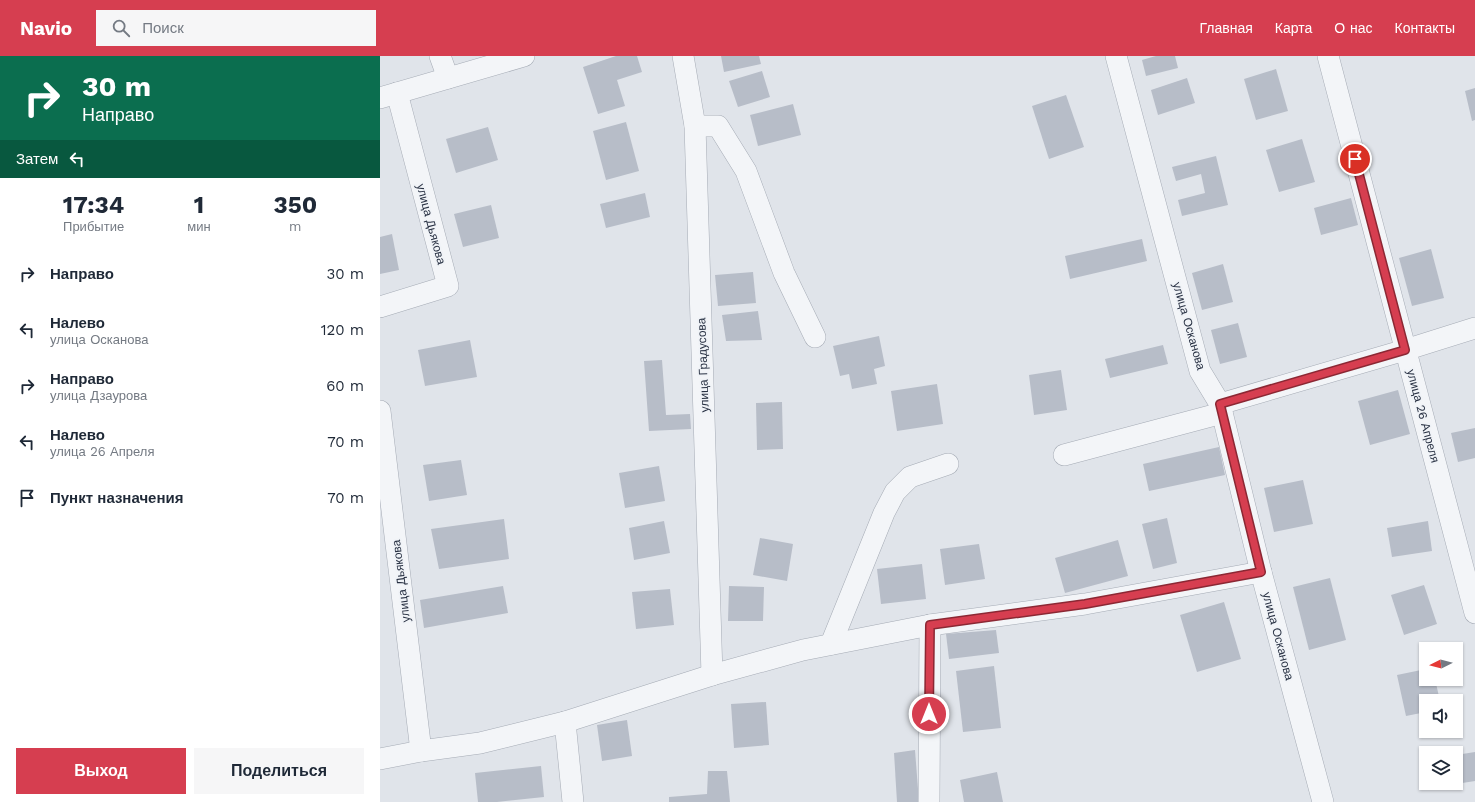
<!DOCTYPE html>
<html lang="ru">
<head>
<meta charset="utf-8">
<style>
  body { margin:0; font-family:"Work Sans",sans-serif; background:#f6f6f7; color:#1f2937; height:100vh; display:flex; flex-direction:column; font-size:15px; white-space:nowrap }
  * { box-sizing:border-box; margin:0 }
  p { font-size:13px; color:#747a83 }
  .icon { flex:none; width:22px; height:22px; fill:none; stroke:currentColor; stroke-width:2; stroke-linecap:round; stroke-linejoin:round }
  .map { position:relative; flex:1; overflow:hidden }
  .panel { display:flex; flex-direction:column; background:#fff; width:380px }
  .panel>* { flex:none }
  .banner { background:#0b6e4f; color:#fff; overflow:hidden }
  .needle { width:26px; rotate:264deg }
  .fabs { position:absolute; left:1039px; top:586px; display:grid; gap:8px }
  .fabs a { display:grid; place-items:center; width:44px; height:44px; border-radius:0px; background:#fff; box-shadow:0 1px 3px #0004; font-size:20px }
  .pin { position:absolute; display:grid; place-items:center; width:34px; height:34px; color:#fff; margin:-17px; border:2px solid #fff; border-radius:50%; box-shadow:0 1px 4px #0007 }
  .me { position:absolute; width:44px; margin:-22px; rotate:0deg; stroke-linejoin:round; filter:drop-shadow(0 0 3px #0008) }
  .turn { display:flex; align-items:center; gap:14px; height:84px; padding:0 16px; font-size:18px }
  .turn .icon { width:52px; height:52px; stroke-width:2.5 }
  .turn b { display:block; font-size:28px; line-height:34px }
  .then { display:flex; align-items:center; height:38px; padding:0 16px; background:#0003; gap:8px; font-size:15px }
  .eta { display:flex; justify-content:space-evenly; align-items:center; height:68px; text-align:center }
  .eta b { font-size:24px; font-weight:700; line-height:28px }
  .action { display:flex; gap:8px; margin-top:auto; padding:8px 16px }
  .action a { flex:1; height:46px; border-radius:0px; background:#d63e50; color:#fff; font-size:16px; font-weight:700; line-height:46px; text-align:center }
  .action a+a { background:#f6f6f7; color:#1f2937 }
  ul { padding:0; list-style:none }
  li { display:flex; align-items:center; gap:12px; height:56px; padding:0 16px }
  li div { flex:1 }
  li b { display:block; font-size:15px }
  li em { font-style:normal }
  header { display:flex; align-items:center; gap:24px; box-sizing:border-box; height:56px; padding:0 20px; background:#d63e50; color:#fff }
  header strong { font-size:19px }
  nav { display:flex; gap:22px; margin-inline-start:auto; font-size:14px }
  .search { width:280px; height:36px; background:#f6f6f7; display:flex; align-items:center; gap:10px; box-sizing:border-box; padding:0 14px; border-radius:0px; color:#747a83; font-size:15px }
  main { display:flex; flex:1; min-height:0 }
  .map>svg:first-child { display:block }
  .building { fill:#b7bdc8 }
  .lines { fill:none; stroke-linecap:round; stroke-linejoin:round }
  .minor-casing { stroke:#a5abb5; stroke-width:22 }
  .minor { stroke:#f3f5f8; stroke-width:21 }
  .route-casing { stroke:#8b2834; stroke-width:10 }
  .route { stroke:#d63e50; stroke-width:7 }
  .labels { text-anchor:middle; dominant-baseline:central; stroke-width:3.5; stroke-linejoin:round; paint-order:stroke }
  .street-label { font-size:12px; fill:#283143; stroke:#f0f3f7 }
</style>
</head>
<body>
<header>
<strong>Navio</strong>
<div class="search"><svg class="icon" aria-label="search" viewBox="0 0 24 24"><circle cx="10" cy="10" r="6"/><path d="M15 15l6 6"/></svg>Поиск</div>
<nav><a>Главная</a><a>Карта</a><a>О нас</a><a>Контакты</a></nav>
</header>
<main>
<section class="panel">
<div class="banner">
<div class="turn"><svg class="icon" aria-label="right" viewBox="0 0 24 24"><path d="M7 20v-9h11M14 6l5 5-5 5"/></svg><div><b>30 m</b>Направо</div></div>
<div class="then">Затем<svg class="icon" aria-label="left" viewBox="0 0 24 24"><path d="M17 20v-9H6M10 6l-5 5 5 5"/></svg></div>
</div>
<div class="eta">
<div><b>17:34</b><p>Прибытие</p></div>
<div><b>1</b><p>мин</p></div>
<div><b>350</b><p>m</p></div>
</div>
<ul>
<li><svg class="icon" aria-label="right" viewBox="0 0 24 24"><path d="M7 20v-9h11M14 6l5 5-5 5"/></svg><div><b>Направо</b></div><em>30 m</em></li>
<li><svg class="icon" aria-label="left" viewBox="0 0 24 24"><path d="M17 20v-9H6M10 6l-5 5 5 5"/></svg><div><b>Налево</b><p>улица Осканова</p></div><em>120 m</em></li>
<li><svg class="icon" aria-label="right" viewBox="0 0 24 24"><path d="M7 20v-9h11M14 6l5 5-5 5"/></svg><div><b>Направо</b><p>улица Дзаурова</p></div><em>60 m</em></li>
<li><svg class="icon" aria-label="left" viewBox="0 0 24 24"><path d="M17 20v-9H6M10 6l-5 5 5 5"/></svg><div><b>Налево</b><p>улица 26 Апреля</p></div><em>70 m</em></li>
<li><svg class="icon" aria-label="arrive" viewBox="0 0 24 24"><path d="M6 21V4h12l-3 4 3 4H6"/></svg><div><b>Пункт назначения</b></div><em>70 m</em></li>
</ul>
<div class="action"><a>Выход</a><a>Поделиться</a></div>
</section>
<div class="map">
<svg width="1095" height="746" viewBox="0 0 1095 746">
  <rect width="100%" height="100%" fill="#e0e4ea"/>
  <g class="building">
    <path d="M236,0H257L262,16L237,24L245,50L218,58L203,11Z"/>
    <path d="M341,0H379L381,8L344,16Z"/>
    <path d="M776,0H795L798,12L766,20L762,4Z"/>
    <path d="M896,13L908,55L876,64L864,23Z"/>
    <path d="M382,15L390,41L358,51L349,25Z"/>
    <path d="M807,22L815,47L778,59L771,34Z"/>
    <path d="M1095,32V64L1092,65L1085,35Z"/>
    <path d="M686,39L704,91L669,103L652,50Z"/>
    <path d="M413,48L421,79L378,90L370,59Z"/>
    <path d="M246,66L259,115L226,124L213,75Z"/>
    <path d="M108,71L118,104L76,117L66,83Z"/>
    <path d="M922,83L935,126L899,136L886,94Z"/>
    <path d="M836,100L848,149L802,160L798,144L825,137L821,118L796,125L792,111Z"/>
    <path d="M265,137L270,161L226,172L220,148Z"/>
    <path d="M971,142L978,169L941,179L934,152Z"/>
    <path d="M111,149L119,182L83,191L74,158Z"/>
    <path d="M12,178L19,214L0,218V181Z"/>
    <path d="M762,183L767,205L690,223L685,200Z"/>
    <path d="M1051,193L1064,242L1032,250L1019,202Z"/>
    <path d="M843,208L853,246L822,254L812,217Z"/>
    <path d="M373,216L376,247L338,250L335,219Z"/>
    <path d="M378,255L382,284L346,285L342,259Z"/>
    <path d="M858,267L867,301L840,308L831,274Z"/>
    <path d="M499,280L505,310L494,313L497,328L472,333L469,318L460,320L453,290Z"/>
    <path d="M90,284L97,321L45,330L38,294Z"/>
    <path d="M783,289L788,308L730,322L725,303Z"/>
    <path d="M282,304L286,359L310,358L311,373L269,375L264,305Z"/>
    <path d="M681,314L687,354L654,359L649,319Z"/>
    <path d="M557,328L563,368L517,375L511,335Z"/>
    <path d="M1018,334L1030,378L990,389L978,345Z"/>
    <path d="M402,346L403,393L377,394L376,347Z"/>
    <path d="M1095,372V402L1078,406L1071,377Z"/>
    <path d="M839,391L845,419L769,435L763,408Z"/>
    <path d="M81,404L87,439L49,445L43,409Z"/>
    <path d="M279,410L285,445L245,452L239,417Z"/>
    <path d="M923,424L933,468L894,476L884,432Z"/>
    <path d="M787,462L797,507L773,513L762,468Z"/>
    <path d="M124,463L129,503L59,513L51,473Z"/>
    <path d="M284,465L290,497L254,504L249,472Z"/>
    <path d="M1048,465L1052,495L1012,501L1007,472Z"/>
    <path d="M380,482L413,488L407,525L373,519Z"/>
    <path d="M738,484L748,520L685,537L675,502Z"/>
    <path d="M599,488L605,523L565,529L560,493Z"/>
    <path d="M542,508L546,543L501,548L497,513Z"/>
    <path d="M950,522L966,584L929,594L913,531Z"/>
    <path d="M1044,529L1057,568L1024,579L1011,539Z"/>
    <path d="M123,530L128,557L44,572L40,544Z"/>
    <path d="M349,530L384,531L383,565H348Z"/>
    <path d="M290,533L294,569L256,573L252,536Z"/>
    <path d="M844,546L861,603L817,616L800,559Z"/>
    <path d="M616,574L619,597L569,603L566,578Z"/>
    <path d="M614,610L621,672L583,676L576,615Z"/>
    <path d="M1046,613V623H1055L1060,645H1046V656L1026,660L1017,619Z"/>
    <path d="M386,646L389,689L354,692L351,648Z"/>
    <path d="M247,664L252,700L222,705L217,669Z"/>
    <path d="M535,694L539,746H517L514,697Z"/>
    <path d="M1095,696V725L1076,728V699Z"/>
    <path d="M161,710L164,741L117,746H98L95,717Z"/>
    <path d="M328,715H347L350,746H289V741L327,738Z"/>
    <path d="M617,716L623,746H584L580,724Z"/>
  </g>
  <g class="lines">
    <g class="minor-casing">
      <g id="minor">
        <path d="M60,0L68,22"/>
        <path d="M303,0L315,70L332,619"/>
        <path d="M736,0L820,315L840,348L881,516L943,746"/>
        <path d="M948,0L1095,557"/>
        <path d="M0,42L144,0"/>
        <path d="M315,70H338L366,115L404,217L435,281"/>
        <path d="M0,251L68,230L17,37"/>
        <path d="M840,348L1025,294L1095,272"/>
        <path d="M0,355L41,695"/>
        <path d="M684,399L842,357"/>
        <path d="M451,588L504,457L515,436L530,421L568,408"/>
        <path d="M185,666L193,746"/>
        <path d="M0,703L41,695L100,687L185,666L332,619L423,594L550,569L705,548L881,516"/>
        <path d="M549,746L550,569"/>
      </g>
    </g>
    <use href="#minor" class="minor"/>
  </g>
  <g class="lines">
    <g class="route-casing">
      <path id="route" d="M549,658L550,569L705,548L881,516L840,348L1025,294L975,103"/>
    </g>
    <use href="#route" class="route"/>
  </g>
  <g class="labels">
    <g class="street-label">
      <text transform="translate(51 168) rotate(75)">улица Дьякова</text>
      <text transform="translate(809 270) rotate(74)">улица Осканова</text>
      <text transform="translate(323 309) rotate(-92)">улица Градусова</text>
      <text transform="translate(1043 360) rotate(75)">улица 26 Апреля</text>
      <text transform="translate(21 525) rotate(-97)">улица Дьякова</text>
      <text transform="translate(898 580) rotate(75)">улица Осканова</text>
    </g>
  </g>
</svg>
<div class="fabs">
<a><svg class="needle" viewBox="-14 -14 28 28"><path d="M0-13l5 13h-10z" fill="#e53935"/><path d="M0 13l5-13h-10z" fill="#747a83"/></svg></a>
<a><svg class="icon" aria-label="sound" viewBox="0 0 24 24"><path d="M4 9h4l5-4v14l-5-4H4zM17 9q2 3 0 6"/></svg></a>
<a><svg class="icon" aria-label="layers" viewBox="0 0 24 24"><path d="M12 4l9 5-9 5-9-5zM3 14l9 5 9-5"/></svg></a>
</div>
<div class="pin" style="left:975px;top:103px;background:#d93025"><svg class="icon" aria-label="arrive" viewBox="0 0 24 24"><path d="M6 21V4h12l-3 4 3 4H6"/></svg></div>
<svg class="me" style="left:549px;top:658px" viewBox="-20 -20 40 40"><circle r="17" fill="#d63e50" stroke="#fff" stroke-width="3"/><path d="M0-11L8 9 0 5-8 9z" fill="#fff"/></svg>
</div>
</main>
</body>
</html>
